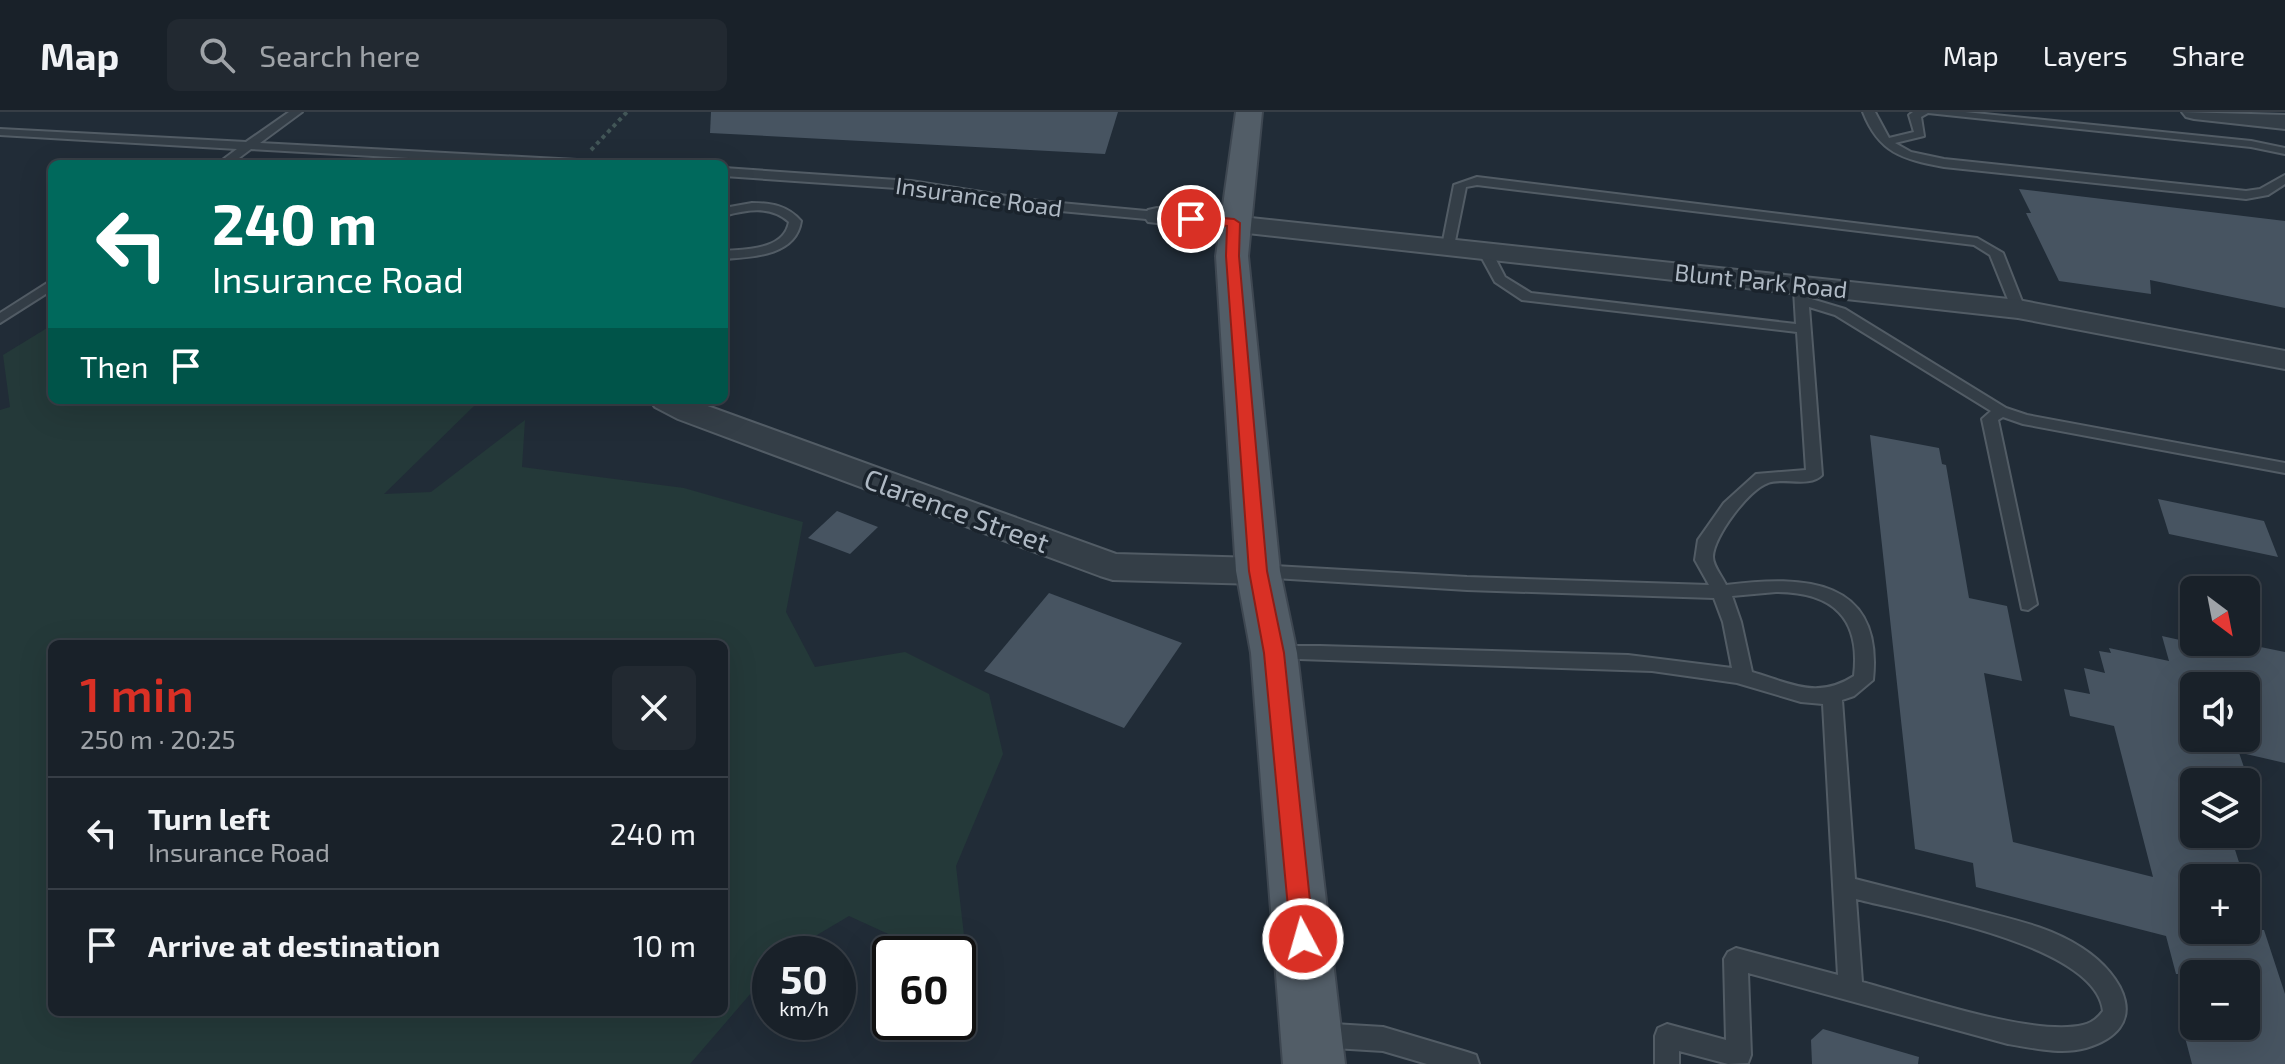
<!DOCTYPE html>
<html lang="en">
<head>
<meta charset="utf-8">
<style>
  body { margin:0; font-family:"Exo 2",sans-serif; background:#222931; color:#f1f3f6; height:100vh; display:flex; flex-direction:column; font-size:30px; white-space:nowrap }
  * { box-sizing:border-box; margin:0 }
  p { font-size:26px; color:#9fa3a8 }
  .icon { flex:none; width:44px; height:44px; fill:none; stroke:currentColor; stroke-width:2; stroke-linecap:round; stroke-linejoin:round }
  .map { position:relative; flex:1; overflow:hidden }
  .panel { position:absolute; left:48px; top:528px; width:680px; height:376px; display:flex; flex-direction:column; background:#192129; border-radius:12px; box-shadow:0 8px 32px #0002,0 0 0 2px #373e46 }
  .panel>* { flex:none }
  .guide { position:absolute; left:48px; top:48px; width:680px; height:244px; border-radius:12px; box-shadow:0 8px 32px #0002,0 0 0 2px #373e46; background:#00695c; color:#fff; overflow:hidden }
  .needle { width:52px; rotate:148deg }
  .buttons { position:absolute; left:2180px; top:464px; display:grid; gap:16px }
  .buttons a { display:grid; place-items:center; width:80px; height:80px; border-radius:12px; background:#192129; box-shadow:0 8px 32px #0002,0 0 0 2px #373e46; font-size:40px }
  .speed { position:absolute; left:752px; top:824px; display:flex; gap:16px; font-size:40px; font-weight:700; text-align:center }
  .speed>* { display:grid; place-content:center; width:104px; height:104px; border-radius:50%; background:#192129; box-shadow:0 8px 32px #0002,0 0 0 2px #373e46; line-height:1 }
  .speed small { font-size:20px; font-weight:400 }
  .speed .limit { border:4px solid #111; border-radius:12px; background:#fff; color:#111 }
  .pin { position:absolute; display:grid; place-items:center; width:68px; height:68px; color:#fff; margin:-34px; border:4px solid #fff; border-radius:50%; box-shadow:0 2px 8px #0007 }
  .me { position:absolute; width:88px; margin:-44px; rotate:354deg; stroke-linejoin:round; filter:drop-shadow(0 0 6px #0008) }
  .turn { display:flex; align-items:center; gap:28px; height:168px; padding:0 32px; font-size:36px }
  .turn .icon { width:104px; height:104px; stroke-width:2.5 }
  .turn b { display:block; font-size:56px; line-height:68px }
  .then { display:flex; align-items:center; height:76px; padding:0 32px; background:#0003; gap:16px; font-size:30px }
  .round { display:grid; place-items:center; flex:none; width:84px; height:84px; border-radius:12px; background:#222931 }
  .headline { display:flex; align-items:center; justify-content:space-between; height:136px; padding:0 32px }
  h1 { font-size:48px; font-weight:600; line-height:60px; color:#d93025 }
  ul { padding:0; list-style:none }
  li { display:flex; align-items:center; gap:24px; height:112px; padding:0 32px; border-top:2px solid #373e46 }
  li div { flex:1 }
  li b { display:block; font-size:30px }
  li em { font-style:normal }
  header { display:flex; align-items:center; gap:48px; box-sizing:border-box; height:112px; padding:0 40px; background:#192129; border-bottom:2px solid #373e46 }
  header strong { font-size:38px }
  nav { display:flex; gap:44px; margin-inline-start:auto; font-size:28px }
  .search { width:560px; height:72px; background:#222931; display:flex; align-items:center; gap:20px; box-sizing:border-box; padding:0 28px; border-radius:12px; color:#9fa3a8; font-size:30px }
  .map>svg:first-child { display:block }
  .green { fill:#243939; fill-rule:evenodd }
  .building { fill:#475461 }
  .lines { fill:none; stroke-linecap:round; stroke-linejoin:round }
  .lane-casing { stroke:#525c65; stroke-width:4 }
  .street-casing { stroke:#525c65; stroke-width:4 }
  .primary-casing { stroke:#3e4751; stroke-width:4 }
  .path { stroke:#425657; stroke-width:4; stroke-dasharray:4 4; stroke-linecap:butt }
  .lane { fill:#343e47; fill-rule:evenodd }
  .street { fill:#343e47; fill-rule:evenodd }
  .primary { fill:#525d67; fill-rule:evenodd }
  .route { fill:#d93025; stroke:#8d1f18; stroke-width:2 }
  .labels { text-anchor:middle; dominant-baseline:central; stroke-width:7; stroke-linejoin:round; paint-order:stroke }
  .far-street-label { font-size:24px; fill:#afb9c4; stroke:#1a232c }
  .street-label { font-size:28px; fill:#afb9c4; stroke:#1a232c }
</style>
</head>
<body>
<header>
<strong>Map</strong>
<div class="search"><svg class="icon" aria-label="search" viewBox="0 0 24 24"><circle cx="10" cy="10" r="6"/><path d="M15 15l6 6"/></svg>Search here</div>
<nav><a>Map</a><a>Layers</a><a>Share</a></nav>
</header>
<div class="map">
<svg width="2285" height="952" viewBox="0 0 2285 952">
  <rect width="100%" height="100%" fill="#212c37"/>
  <path class="green" d="M52,213V288H460L475,293L384,382L431,380L525,308L522,355L684,376L803,410L786,500L815,555L905,540L989,582L1003,642L956,754L968,858L958,854V842H932L849,804L785,842H770V859L690,952H0V298L10,295L3,243ZM52,532H724V900H52Z"/>
  <g class="building">
    <path d="M711,0H1118L1105,42L710,21Z"/>
    <path d="M2019,77L2285,109V196L2150,168L2151,182L2059,169L2026,101H2031Z"/>
    <path d="M1870,323L1939,336L1942,352L1946,353L1969,486L2007,494L2022,569L1984,561L2013,730L2153,765L2114,614L2070,604L2064,577L2090,582L2084,556L2105,561L2099,539L2111,541L2109,536L2169,549L2162,524L2189,530H2236L2285,540V651L2246,642V574H2194V626H2234L2249,670H2194V722H2230L2244,766H2194V818H2264L2285,882V952H2192L2182,914H2246V862H2176L2166,824L1976,775L1973,751L1915,737Z"/>
    <path d="M2158,387L2264,409L2278,445L2169,422Z"/>
    <path d="M837,399L878,415L850,442L808,426Z"/>
    <path d="M1049,481L1182,531L1124,616L984,559Z"/>
    <path d="M1823,917L1919,945L1918,952H1812L1811,928Z"/>
  </g>
  <g class="lines">
    <g class="lane-casing">
      <g id="lane">
        <path d="M289,0H302L260,31L577,48L583,52H514L251,37L231,52H217L237,37L0,23V17L246,30Z"/>
        <path d="M1863,0H1875L1889,26L1914,20L1909,3L1913,0H1965L2251,29L2285,36V42L2251,35L1928,1L1921,5L1924,24L1895,31L1911,40L1944,47L2246,79L2260,77L2285,63V72L2268,83L2246,87L1944,55C1902,47 1879,41 1863,0Z"/>
        <path d="M724,56L911,69L1039,89L1157,100L1163,104L1157,108L1039,97L911,77L724,64Z"/>
        <path d="M1477,65L1977,126L2003,141L2025,197L2018,201L2013,200L1990,143L1974,133L1477,73L1466,75L1454,134L1443,137L1442,134L1454,73Z"/>
        <path d="M752,91C772,91 788,94 801,109C796,144 752,145 724,147V139C747,137 784,138 789,110C770,93 746,98 724,104V96Z"/>
        <path d="M1485,135L1490,136L1505,165L1531,181L1796,212L1794,178L1796,175H1806L1808,186L1845,197L2006,296L2027,303L2285,351V361L2023,312L2003,305L1998,308L2037,492L2028,498L2022,497L1982,307L1991,299L1835,203L1809,195L1822,363C1809,376 1784,365 1768,371C1749,377 1713,425 1713,445C1713,454 1722,464 1726,473C1804,463 1884,466 1873,568L1854,584L1842,588L1855,767C1894,777 1934,787 1973,797C2010,807 2049,814 2082,836C2124,863 2153,916 2086,936C2061,943 2033,936 2008,932L1748,861L1751,943L1748,951L1728,952L1679,939V952H1655V924L1658,916L1667,912L1726,928L1724,847L1728,840L1736,836L1838,863L1823,592L1801,590L1737,571L1652,559L1267,546L1265,541L1267,536L1274,534H1320L1628,543L1732,556L1723,510L1714,486L1467,478L1258,465L1249,459L1258,453L1467,465L1709,473L1695,448L1698,428L1724,391L1756,362L1806,358L1797,220L1522,188L1495,170L1478,139ZM1776,480C1833,480 1861,506 1854,564C1817,588 1790,571 1752,560L1741,510L1732,484ZM1856,787C1913,802 2096,832 2103,899C2098,906 2092,911 2083,913C2033,925 1915,884 1862,870Z"/>
        <path d="M52,168V178L0,211V201Z"/>
        <path d="M1317,911L1383,915L1467,940L1476,943L1479,952H1427L1383,939L1317,935L1308,931L1305,923L1308,915Z"/>
      </g>
    </g>
    <g class="street-casing">
      <g id="street">
        <path d="M2182,0L2285,3V17L2194,7L2186,5Z"/>
        <path d="M1157,96L2018,188L2285,239V257L2018,206L1148,110L1144,104L1148,98Z"/>
        <path d="M650,288H691L1116,442L1258,446L1271,450L1277,459L1271,468L1258,472L1113,468L1100,464L678,307L655,295Z"/>
      </g>
    </g>
    <g class="primary-casing">
      <path id="primary" d="M1236,0H1262L1248,144L1280,459L1297,541L1345,952H1283L1251,541L1236,459L1216,144Z"/>
    </g>
    <path class="path" d="M591,38L627,0"/>
    <use href="#lane" class="lane"/>
    <use href="#street" class="street"/>
    <use href="#primary" class="primary"/>
  </g>
  <path class="route" d="M1191,103L1234,107L1240,111L1239,144L1267,459L1284,541L1314,827L1311,835L1303,838L1294,835L1291,827L1264,541L1249,459L1226,144L1227,114L1186,110V104Z"/>
  <g class="labels">
    <g class="far-street-label">
      <text transform="translate(979 84) rotate(8)">Insurance Road</text>
      <text transform="translate(1761 168) rotate(6)">Blunt Park Road</text>
    </g>
    <g class="street-label">
      <text transform="translate(957 398) rotate(20)">Clarence Street</text>
    </g>
  </g>
</svg>
<div class="buttons">
<a><svg class="needle" viewBox="-14 -14 28 28"><path d="M0-13l5 13h-10z" fill="#e53935"/><path d="M0 13l5-13h-10z" fill="#9fa3a8"/></svg></a>
<a><svg class="icon" aria-label="sound" viewBox="0 0 24 24"><path d="M4 9h4l5-4v14l-5-4H4zM17 9q2 3 0 6"/></svg></a>
<a><svg class="icon" aria-label="layers" viewBox="0 0 24 24"><path d="M12 4l9 5-9 5-9-5zM3 14l9 5 9-5"/></svg></a>
<a>+</a>
<a>−</a>
</div>
<div class="speed"><div>50<small>km/h</small></div><div class="limit">60</div></div>
<div class="pin" style="left:1191px;top:107px;background:#d93025"><svg class="icon" aria-label="arrive" viewBox="0 0 24 24"><path d="M6 21V4h12l-3 4 3 4H6"/></svg></div>
<svg class="me" style="left:1303px;top:827px" viewBox="-20 -20 40 40"><circle r="17" fill="#d93025" stroke="#fff" stroke-width="3"/><path d="M0-11L8 9 0 5-8 9z" fill="#fff"/></svg>
<div class="guide">
<div class="turn"><svg class="icon" aria-label="left" viewBox="0 0 24 24"><path d="M17 20v-9H6M10 6l-5 5 5 5"/></svg><div><b>240 m</b>Insurance Road</div></div>
<div class="then">Then<svg class="icon" aria-label="arrive" viewBox="0 0 24 24"><path d="M6 21V4h12l-3 4 3 4H6"/></svg></div>
</div>
<section class="panel">
<div class="headline"><div><h1>1 min</h1><p>250 m · 20:25</p></div><a class="round"><svg class="icon" aria-label="close" viewBox="0 0 24 24"><path d="M6 6l12 12M18 6L6 18"/></svg></a></div>
<ul>
<li><svg class="icon" aria-label="left" viewBox="0 0 24 24"><path d="M17 20v-9H6M10 6l-5 5 5 5"/></svg><div><b>Turn left</b><p>Insurance Road</p></div><em>240 m</em></li>
<li><svg class="icon" aria-label="arrive" viewBox="0 0 24 24"><path d="M6 21V4h12l-3 4 3 4H6"/></svg><div><b>Arrive at destination</b></div><em>10 m</em></li>
</ul>
</section>
</div>
</body>
</html>
